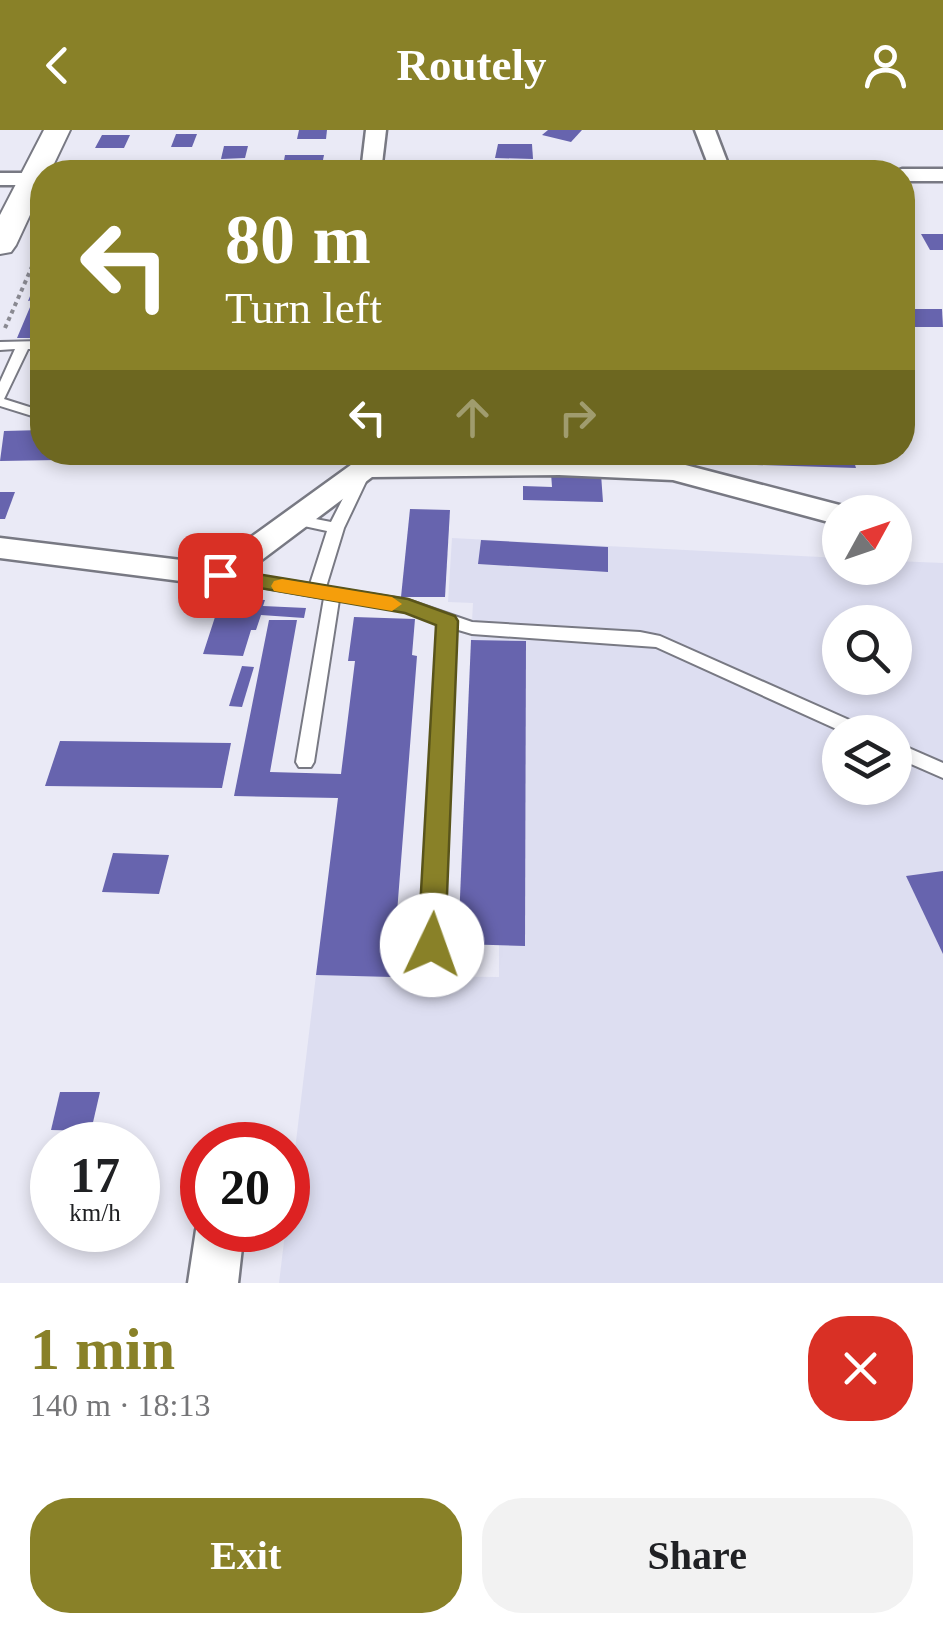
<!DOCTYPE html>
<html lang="en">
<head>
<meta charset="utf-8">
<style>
  body { margin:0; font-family:"Times New Roman",serif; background:#f2f2f2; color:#202124; height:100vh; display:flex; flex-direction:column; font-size:38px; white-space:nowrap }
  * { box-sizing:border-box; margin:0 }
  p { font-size:32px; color:#757577 }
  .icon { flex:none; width:55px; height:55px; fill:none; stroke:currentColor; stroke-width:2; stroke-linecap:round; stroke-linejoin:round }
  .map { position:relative; height:1153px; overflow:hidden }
  .details { display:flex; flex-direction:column; background:#fff; flex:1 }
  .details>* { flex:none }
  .guide { position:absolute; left:30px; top:30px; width:885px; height:305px; border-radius:40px; box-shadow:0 5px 15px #0003; background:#898128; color:#fff; overflow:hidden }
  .needle { width:65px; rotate:50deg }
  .buttons { position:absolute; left:822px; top:365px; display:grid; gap:20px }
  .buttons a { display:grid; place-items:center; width:90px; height:90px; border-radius:50%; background:#fff; box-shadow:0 5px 15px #0003; font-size:50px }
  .speed { position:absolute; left:30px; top:992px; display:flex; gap:20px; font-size:50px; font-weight:700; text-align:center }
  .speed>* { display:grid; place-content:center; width:130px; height:130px; border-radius:50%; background:#fff; box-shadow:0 5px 15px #0003; line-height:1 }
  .speed small { font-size:25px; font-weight:400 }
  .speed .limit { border:15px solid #d22; background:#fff; color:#111 }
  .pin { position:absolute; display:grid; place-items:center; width:85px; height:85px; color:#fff; margin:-42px; border-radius:20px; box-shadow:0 5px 15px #0006 }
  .me { position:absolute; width:110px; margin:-55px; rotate:3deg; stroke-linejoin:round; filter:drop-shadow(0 0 8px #0008) }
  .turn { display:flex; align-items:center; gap:35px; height:210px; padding:0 30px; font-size:45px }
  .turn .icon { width:130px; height:130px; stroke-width:2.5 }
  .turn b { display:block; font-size:70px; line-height:85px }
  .lanes { display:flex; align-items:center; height:95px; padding:0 30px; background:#0003; justify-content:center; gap:50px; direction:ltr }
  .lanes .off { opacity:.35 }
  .round { display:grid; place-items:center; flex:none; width:105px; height:105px; border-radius:40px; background:#f2f2f2 }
  .summary { display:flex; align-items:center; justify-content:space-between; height:170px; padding:0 30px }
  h1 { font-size:60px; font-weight:700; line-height:75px; color:#898128 }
  .button { display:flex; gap:20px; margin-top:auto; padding:20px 30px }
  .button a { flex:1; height:115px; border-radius:40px; background:#898128; color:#fff; font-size:40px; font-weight:700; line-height:115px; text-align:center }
  .button a+a { background:#f2f2f2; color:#202124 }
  header { display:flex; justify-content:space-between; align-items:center; height:130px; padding:0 30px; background:#898128; color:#fff; font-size:45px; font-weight:700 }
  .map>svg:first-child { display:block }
  .built { fill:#dddef1; fill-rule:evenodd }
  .building { fill:#6764ae }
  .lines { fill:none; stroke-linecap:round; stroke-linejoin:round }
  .lane-casing { stroke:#787983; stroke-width:4 }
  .street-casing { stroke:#787983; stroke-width:5 }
  .secondary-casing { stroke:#787983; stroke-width:4 }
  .path { stroke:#8a8a92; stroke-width:4; stroke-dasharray:4 4; stroke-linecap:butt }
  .lane { fill:#fff; fill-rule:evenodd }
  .street { fill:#fff; fill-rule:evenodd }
  .secondary { fill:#fff; fill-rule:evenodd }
  .route { fill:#898128; stroke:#59541a; stroke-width:2.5 }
  .slow { fill:#f59e0b }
</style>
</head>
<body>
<header><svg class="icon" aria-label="back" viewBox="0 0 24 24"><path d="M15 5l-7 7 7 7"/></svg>Routely<svg class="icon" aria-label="person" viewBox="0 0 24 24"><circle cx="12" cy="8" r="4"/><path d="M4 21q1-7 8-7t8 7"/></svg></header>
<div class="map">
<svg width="943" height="1153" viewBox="0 0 943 1153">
  <rect width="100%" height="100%" fill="#eaeaf6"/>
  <path class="built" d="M452,408L840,428V438H895V431L943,433V1153H279L316,845L499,847V815H525L526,512L471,510L473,473L448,472ZM840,492H895V548H840ZM840,602H895V658H840Z"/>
  <g class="building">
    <path d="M299,0H327L326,9H297Z"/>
    <path d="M548,0H582L571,12L542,5Z"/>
    <path d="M176,4H197L192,17H171Z"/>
    <path d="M102,5H130L124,18H95Z"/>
    <path d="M498,14H532L533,29L495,28Z"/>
    <path d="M224,16H248L245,28L221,29Z"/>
    <path d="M285,25H324L322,35L283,36Z"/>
    <path d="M921,104H943V120H930Z"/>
    <path d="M42,137V208H17L33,170L28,171Z"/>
    <path d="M902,179H942L943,197H905Z"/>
    <path d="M42,300V322H61L58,330L0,331L4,301Z"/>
    <path d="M498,322H851L856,338L498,327Z"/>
    <path d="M551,343L601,344L603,372L523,370V356L552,357Z"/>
    <path d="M0,362H15L5,389H0Z"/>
    <path d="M410,379L450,380L445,467H401Z"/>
    <path d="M481,410L608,417V442L478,434Z"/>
    <path d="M210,467L265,470L263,476L306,478L304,488L261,485L256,500H251L243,526L203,524L215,487H203Z"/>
    <path d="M354,487L415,489L412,525L417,526L392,847L316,845L338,668L234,666L269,490H297L270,642L341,644L355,531H348Z"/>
    <path d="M471,510L526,511L525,816L458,814Z"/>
    <path d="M242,536L254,537L242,577L229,576Z"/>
    <path d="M60,611L231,613L222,658L45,656Z"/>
    <path d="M113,723L169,725L159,764L102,762Z"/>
    <path d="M943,741V824L906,746Z"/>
    <path d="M60,962H100L91,1001L51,1000Z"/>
  </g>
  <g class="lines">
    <g class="lane-casing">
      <g id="lane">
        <path d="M42,211V219H28L4,269L42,281V289L0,276V252L15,219L0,220V212Z"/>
        <path d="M379,322H396L371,341L344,398L326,457L408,470L472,492L640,502L660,506L865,597L868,602H843L656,517L472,504L455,499L442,815L439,821L432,824L425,821L422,815L439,494L405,481L339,470L314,632L311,637H299L296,632L324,468L220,450L212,445L220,440L310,454L327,401L290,393L287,390L295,385L331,392L360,335Z"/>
        <path d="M895,612L943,633V648L895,627Z"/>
      </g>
    </g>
    <g class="street-casing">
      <g id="street">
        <path d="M366,0H386L381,42H361Z"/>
        <path d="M695,0H715L731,42H711Z"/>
        <path d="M902,39H943V51H902V42H893Z"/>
        <rect x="0" y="43" width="42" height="12"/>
        <path d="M559,327L674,332L851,378L853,382H840V395L673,350L559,345L372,347L231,453L220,456L0,428V408L214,434L355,332Z"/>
        <path d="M202,1083V1100H244L238,1153H188L196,1100Z"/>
      </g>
    </g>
    <g class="secondary-casing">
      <path id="secondary" d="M44,0H70L50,42H42V59L16,115L11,122L0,124V85Z"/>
    </g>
    <path class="path" d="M5,198L42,114"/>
    <use href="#lane" class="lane"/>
    <use href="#street" class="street"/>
    <use href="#secondary" class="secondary"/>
  </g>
  <path class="route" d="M220,438L408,469L455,486L458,491L445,815L441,823L432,827L422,823L418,815L436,495L405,483L213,450L210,445L213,440Z"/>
  <path class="slow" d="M282,449L392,467L402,474L392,481L274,461L271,456L274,451Z"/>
</svg>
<div class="buttons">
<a><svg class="needle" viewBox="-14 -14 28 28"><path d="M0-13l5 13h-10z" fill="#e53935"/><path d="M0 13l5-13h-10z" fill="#757577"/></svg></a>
<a><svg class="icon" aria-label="search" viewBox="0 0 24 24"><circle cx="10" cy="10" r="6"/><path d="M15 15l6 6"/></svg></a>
<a><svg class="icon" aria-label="layers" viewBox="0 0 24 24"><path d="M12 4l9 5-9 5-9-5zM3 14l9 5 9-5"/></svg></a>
</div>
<div class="speed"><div>17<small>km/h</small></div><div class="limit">20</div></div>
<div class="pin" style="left:220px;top:445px;background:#d93025"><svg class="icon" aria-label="arrive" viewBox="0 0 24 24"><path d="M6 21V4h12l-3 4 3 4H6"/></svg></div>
<svg class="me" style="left:432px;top:815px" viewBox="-20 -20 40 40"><circle r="19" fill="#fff"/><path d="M0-13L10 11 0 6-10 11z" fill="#898128"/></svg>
<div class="guide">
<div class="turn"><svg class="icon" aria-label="left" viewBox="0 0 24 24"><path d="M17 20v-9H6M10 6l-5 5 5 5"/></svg><div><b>80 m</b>Turn left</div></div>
<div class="lanes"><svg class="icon" aria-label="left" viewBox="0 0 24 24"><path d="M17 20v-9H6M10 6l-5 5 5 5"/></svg><svg class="icon off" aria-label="ahead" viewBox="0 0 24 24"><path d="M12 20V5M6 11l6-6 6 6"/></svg><svg class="icon off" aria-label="right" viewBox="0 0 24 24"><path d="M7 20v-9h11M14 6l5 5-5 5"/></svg></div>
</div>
</div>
<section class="details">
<div class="summary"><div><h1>1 min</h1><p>140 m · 18:13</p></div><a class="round" style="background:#d93025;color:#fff"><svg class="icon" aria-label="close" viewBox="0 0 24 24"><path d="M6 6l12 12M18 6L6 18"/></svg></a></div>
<div class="button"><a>Exit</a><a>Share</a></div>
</section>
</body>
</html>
